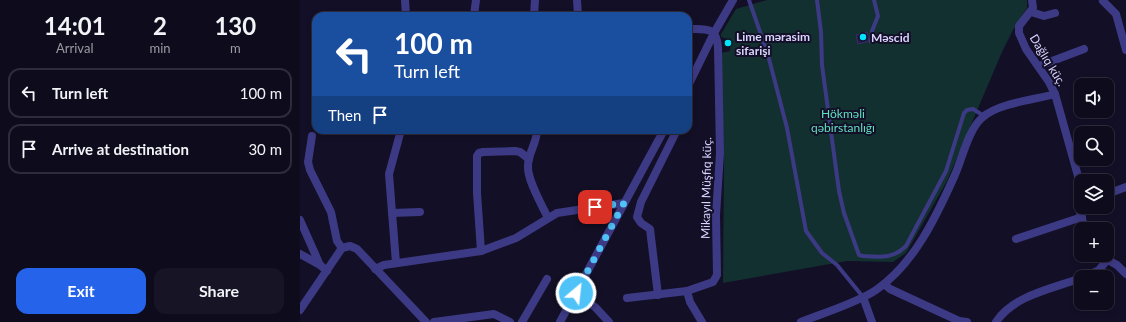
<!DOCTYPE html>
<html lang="en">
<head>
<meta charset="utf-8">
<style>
  body { margin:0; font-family:Lato,sans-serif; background:#171425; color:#f1f3f6; height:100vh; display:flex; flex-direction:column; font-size:15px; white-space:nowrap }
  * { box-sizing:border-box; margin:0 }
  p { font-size:13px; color:#9b9ba3 }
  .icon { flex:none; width:22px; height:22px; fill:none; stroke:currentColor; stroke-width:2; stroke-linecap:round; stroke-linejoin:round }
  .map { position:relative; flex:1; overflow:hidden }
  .side { display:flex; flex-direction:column; background:#0e0b1c; width:300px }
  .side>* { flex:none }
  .hud { position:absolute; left:12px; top:12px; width:380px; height:122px; border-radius:12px; box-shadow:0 2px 6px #0003,0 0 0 1px #2e2b3b; background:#1a4fa0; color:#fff; overflow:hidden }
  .fabs { position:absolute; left:774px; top:78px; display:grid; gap:8px }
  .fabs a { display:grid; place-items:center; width:40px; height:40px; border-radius:8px; background:#0e0b1c; box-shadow:0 2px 6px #0003,0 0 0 1px #2e2b3b; font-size:20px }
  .pin { position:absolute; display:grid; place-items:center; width:34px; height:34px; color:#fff; margin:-17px; border-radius:8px; box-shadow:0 2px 6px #0006 }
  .me { position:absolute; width:44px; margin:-22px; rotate:28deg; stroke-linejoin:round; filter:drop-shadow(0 0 3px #0008) }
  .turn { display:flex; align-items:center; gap:14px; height:84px; padding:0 16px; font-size:18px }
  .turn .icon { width:52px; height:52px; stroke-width:2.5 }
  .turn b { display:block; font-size:28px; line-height:34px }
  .then { display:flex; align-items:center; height:38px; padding:0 16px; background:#0003; gap:8px; font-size:15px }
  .eta { display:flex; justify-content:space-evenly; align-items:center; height:68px; text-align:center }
  .eta b { font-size:24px; font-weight:700; line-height:28px }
  .action { display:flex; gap:8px; margin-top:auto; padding:8px 16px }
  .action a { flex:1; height:46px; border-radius:12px; background:#2563eb; color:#fff; font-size:16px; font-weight:700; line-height:46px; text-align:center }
  .action a+a { background:#171425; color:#f1f3f6 }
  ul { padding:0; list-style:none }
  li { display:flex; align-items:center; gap:12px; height:50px; margin:0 8px 6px; padding:0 8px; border:2px solid #2e2b3b; border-radius:12px }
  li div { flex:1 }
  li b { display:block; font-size:15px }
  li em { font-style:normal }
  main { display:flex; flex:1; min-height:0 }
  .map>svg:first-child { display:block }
  .green { fill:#12302f }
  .building { fill:#241b47; stroke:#3b2d73 }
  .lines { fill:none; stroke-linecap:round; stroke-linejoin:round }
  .lane { stroke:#3d3a85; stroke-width:4 }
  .street { stroke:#3d3a85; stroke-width:8 }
  .route { stroke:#4fc3f7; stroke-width:7; stroke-dasharray:0 12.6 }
  .poi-dot { fill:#00e5ff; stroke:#130f26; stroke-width:1.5 }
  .labels { text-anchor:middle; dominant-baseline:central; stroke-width:4; stroke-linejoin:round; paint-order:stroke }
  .poi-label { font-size:12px; font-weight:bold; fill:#d9d4ff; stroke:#130f26; text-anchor:start }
  .street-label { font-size:12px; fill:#d9d4ff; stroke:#130f26 }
  .park-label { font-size:12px; fill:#5fe0c0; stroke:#130f26 }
</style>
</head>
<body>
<main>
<section class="side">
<div class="eta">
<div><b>14:01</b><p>Arrival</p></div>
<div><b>2</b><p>min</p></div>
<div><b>130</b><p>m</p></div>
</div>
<ul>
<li><svg class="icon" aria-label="left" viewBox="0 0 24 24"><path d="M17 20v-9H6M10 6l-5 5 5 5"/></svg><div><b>Turn left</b></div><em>100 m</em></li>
<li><svg class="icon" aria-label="arrive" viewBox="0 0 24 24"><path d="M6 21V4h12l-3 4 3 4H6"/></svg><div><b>Arrive at destination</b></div><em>30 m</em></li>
</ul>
<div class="action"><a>Exit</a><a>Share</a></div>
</section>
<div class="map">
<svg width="826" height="322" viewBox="0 0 826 322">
  <rect width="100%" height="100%" fill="#130f26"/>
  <path class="green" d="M467,0H727V8L713,30L702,52L647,181L606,253L593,262L547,261L423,283L424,163L421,53L430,51L431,40L421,37V34L436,9Z"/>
  <path class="building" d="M567,32L569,41L558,44L556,35Z"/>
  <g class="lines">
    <g class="lane">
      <path d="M449,0L468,55L487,128L506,231L522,253L537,265L563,297"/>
      <path d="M517,0L521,32L522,65L539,191L544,213L559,255L563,256C580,257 593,259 606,246L646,171L664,113L667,110L673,109L684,116"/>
      <path d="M571,42L572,31L578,16L574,0"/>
    </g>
    <g class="street">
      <path d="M105,0L106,16"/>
      <path d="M277,0L278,16"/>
      <path d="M732,0L733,8L719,26V33L726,49L749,82L755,94L778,176L779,209L785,229"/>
      <path d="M803,1L816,14L826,50"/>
      <path d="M731,12L744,16L755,13"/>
      <path d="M174,16L176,0"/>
      <path d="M234,16L235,0"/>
      <path d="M388,29C405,29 417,26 418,48L420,153L416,215L417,275L413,282L387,291L390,302L402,322"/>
      <path d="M739,66L784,49"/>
      <path d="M388,86L414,33L433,0"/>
      <path d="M237,130C237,143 228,153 228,166C227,180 242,205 248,218"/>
      <path d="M12,136L8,162L10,170L31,212L37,241L42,248"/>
      <path d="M807,194L826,187"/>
      <path d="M92,213L120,212"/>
      <path d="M0,220L20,265L27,271"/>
      <path d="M716,239L782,217"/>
      <path d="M181,251L177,193V156L179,153L183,152L215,151L220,152L229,159"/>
      <path d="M0,254L20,265"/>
      <path d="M799,255L817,265L826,274"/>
      <path d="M96,263L89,174L101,130"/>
      <path d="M75,269L84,265L181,251L216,238L257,213L324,203"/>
      <path d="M784,277L799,270L807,260"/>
      <path d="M584,284L590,289L659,321L667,322"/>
      <path d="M275,293L295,307L309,322"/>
      <path d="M358,295L350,229L341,223L337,217L341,202L377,130"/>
      <path d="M563,297L572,322"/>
      <path d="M327,298L387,291"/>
      <path d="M0,310L42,248L50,246L57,249L126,322"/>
      <path d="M134,322L194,314L210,322"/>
      <path d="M222,322L247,279"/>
      <path d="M260,322L364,130"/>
      <path d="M501,322C523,313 557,303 576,290C614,264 636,217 654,177C662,160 668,129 683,117C699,103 734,100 755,94"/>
      <path d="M696,322C714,295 752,289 781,278"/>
    </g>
  </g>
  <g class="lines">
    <path class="route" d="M276,293L324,203L295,207"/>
  </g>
  <g class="poi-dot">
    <circle cx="563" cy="37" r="4"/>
    <circle cx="428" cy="43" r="4"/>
  </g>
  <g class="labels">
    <g class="poi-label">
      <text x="436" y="36">Lime mərasim<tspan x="436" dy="14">sifarişi</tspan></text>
      <text x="571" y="37">Məscid</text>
    </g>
    <g class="street-label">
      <text transform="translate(748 60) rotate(59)">Dağlıq küç.</text>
      <text transform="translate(406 188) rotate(-89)">Mikayıl Müşfiq küç.</text>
    </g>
    <g class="park-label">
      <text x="543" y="113">Hökməli<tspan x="543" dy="14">qəbirstanlığı</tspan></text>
    </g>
  </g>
</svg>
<div class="fabs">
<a><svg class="icon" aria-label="sound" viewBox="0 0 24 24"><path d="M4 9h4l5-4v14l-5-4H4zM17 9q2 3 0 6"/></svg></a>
<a><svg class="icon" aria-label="search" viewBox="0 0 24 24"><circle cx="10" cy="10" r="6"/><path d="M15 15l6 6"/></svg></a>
<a><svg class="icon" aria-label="layers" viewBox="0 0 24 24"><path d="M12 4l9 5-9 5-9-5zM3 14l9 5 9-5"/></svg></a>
<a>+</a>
<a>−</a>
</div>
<div class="pin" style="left:295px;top:207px;background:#d93025"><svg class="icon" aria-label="arrive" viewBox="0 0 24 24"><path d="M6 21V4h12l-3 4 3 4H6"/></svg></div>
<svg class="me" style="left:276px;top:293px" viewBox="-20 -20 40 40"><circle r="17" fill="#4fc3f7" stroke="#fff" stroke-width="3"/><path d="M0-11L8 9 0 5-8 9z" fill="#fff"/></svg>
<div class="hud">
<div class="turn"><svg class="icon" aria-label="left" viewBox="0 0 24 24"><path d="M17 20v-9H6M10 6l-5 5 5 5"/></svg><div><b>100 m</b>Turn left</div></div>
<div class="then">Then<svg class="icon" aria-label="arrive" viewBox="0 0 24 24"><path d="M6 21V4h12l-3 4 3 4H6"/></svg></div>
</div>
</div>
</main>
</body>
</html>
